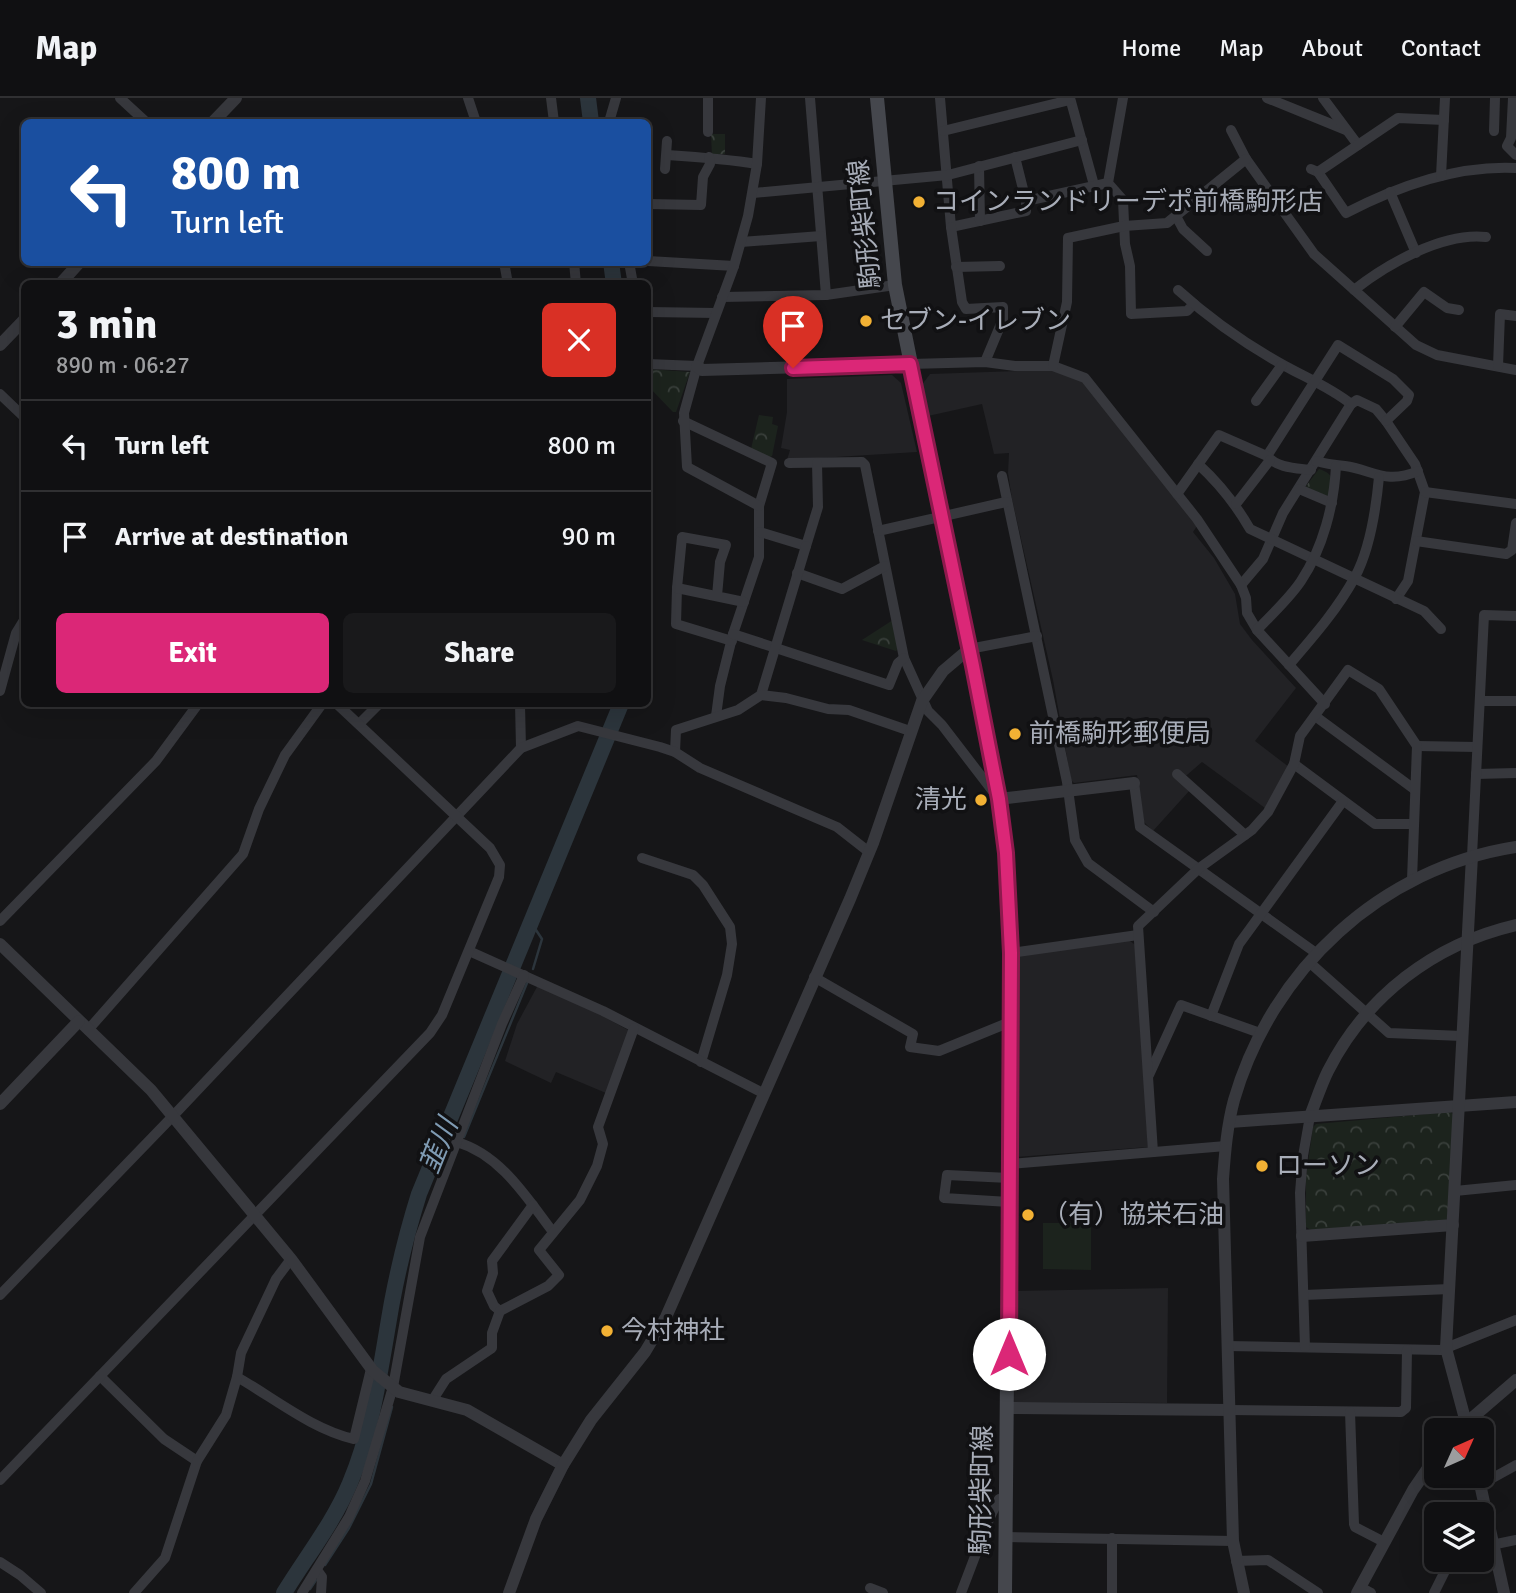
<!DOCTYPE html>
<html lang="en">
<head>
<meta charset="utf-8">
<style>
  body { margin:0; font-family:Signika,"Noto Sans JP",sans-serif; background:#19191b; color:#f1f3f6; height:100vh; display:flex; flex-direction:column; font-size:26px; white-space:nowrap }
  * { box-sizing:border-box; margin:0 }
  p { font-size:23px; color:#9c9d9f }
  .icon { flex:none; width:38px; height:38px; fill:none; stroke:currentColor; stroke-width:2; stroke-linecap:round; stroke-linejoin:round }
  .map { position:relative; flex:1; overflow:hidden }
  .side { position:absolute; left:21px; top:182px; width:630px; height:427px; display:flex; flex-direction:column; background:#101012; border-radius:10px; box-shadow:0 7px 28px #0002,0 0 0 2px #303032 }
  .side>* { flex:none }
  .banner { position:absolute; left:21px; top:21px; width:630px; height:147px; border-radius:10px; box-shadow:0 7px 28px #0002,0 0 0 2px #303032; background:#1a4fa0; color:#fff; overflow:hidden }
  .needle { width:46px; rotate:45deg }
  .controls { position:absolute; left:1424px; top:1320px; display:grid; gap:14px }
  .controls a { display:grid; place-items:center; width:70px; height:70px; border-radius:10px; background:#101012; box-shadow:0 7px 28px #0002,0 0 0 2px #303032; font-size:35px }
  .pin { position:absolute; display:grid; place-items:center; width:60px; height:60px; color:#fff; margin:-72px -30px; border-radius:50% 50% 50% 0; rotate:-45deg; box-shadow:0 0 7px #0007 }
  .pin .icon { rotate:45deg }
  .me { position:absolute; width:77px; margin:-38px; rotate:0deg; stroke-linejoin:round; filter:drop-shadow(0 0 5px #0008) }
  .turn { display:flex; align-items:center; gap:24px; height:147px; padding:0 35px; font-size:32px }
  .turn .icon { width:91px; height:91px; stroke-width:2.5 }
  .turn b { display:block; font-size:49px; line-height:60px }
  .round { display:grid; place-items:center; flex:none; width:74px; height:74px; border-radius:10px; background:#19191b }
  .summary { display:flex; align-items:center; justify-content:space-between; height:119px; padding:0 35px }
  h1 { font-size:42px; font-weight:700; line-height:52px }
  .primary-button { display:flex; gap:14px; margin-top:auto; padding:14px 35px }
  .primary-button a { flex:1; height:80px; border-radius:10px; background:#db2777; color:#fff; font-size:28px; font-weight:700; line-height:80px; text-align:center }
  .primary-button a+a { background:#19191b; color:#f1f3f6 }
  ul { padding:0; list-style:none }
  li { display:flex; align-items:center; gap:21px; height:91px; padding:0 35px; border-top:2px solid #303032 }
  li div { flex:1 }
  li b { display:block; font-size:26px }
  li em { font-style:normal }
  header { display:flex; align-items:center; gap:42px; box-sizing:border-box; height:98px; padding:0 35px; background:#101012; border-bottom:2px solid #303032 }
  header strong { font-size:33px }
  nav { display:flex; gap:38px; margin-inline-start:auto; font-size:24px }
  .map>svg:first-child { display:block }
  .built { fill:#222225 }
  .park { fill:url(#park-crowns) }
  .pitch { fill:#1c231d }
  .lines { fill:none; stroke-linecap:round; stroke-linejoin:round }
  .stream { stroke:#2c353c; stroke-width:2.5 }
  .river { stroke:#2c353c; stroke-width:16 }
  .minor { stroke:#37383d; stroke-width:10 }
  .tertiary { stroke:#37383d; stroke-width:12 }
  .secondary { stroke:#45474d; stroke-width:14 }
  .route-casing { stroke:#8e194d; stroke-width:18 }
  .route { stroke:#db2777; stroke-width:12 }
  .poi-dot { fill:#f2b134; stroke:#111113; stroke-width:2.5 }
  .labels { text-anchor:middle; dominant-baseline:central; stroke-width:7; stroke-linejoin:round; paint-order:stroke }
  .poi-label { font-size:26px; fill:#a8adb8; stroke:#111113; text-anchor:start }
  .street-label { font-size:26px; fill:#a8adb8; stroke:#111113 }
  .water-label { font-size:28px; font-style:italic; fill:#7f9bb3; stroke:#111113 }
</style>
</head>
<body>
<header>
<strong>Map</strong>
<nav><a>Home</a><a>Map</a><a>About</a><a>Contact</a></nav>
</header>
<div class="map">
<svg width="1516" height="1495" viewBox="0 0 1516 1495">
  <defs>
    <pattern id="park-crowns" width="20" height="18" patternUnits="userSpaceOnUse" patternTransform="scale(1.75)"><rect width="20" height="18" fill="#1c231d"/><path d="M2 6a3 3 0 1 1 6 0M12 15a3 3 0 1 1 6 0" fill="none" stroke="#3a403c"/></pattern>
  </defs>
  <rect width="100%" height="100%" fill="#161618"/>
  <g class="built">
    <path d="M1043,272H1056L1086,285L1197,428L1193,434L1214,460L1235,496L1240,526L1252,542L1296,590L1255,643L1289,669L1265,710L1202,664L1180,683L1190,692L1153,733L1144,724L1137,677L1074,685L1071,682L1053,582L1012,401L1008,375L1009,355L994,356L982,306L928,318L921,288L930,276Z"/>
    <path d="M892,277L901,285L917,354L787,362L790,352L781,350L787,314V281Z"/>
    <path d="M1127,841L1137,848L1148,1049L1015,1059L1017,858Z"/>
    <path d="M538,887L597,915L628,932L629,935L606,995L556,974L551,985L505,963L517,926Z"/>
    <path d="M1168,1190L1167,1305L1014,1304L1016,1193Z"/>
  </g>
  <g class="park">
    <path d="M711,36H725V56L712,57Z"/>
    <path d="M648,271L690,274L676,314H673L648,288Z"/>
    <path d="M759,317L773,319L772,326L778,328L772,358L768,360L751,351Z"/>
    <path d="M1319,371C1336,377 1332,382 1331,398L1327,400L1309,393L1306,388Z"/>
    <path d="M893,522L899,549L896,553L862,542Z"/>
    <path d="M1450,1014L1454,1017L1448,1119L1445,1123L1311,1132L1306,1129V1079L1313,1029L1316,1026Z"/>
  </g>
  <path class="pitch" d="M1043,1125H1091V1172L1043,1171Z"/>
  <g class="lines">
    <g class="stream">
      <path d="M532,826L542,841L533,871"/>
      <path d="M464,1039L527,885"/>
      <path d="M325,1467L349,1430L371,1386L392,1309"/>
      <path d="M310,1491L316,1482"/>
    </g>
    <g class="river">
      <path d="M588,0L591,24"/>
      <path d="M611,164L614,186"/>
      <path d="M284,1495C306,1459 334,1424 350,1385C374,1328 381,1265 392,1204C399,1167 408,1131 419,1096L621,606"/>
    </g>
    <g class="minor">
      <path d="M120,0L146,24"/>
      <path d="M468,0L476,24"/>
      <path d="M551,0L554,24"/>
      <path d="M708,0V34"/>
      <path d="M810,0L826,197"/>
      <path d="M940,0L951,129L1026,113V103L1015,59"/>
      <path d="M1070,0L1094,87"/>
      <path d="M1123,0L1108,85L1123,102L1125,146L1130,168L1131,216L1187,213L1194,206"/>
      <path d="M1267,0L1346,32"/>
      <path d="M1323,0L1358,47"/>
      <path d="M1513,0L1511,40L1507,48L1516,57"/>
      <path d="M609,24L616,0"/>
      <path d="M1231,32L1246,61L1314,156L1416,247L1437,257L1516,272"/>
      <path d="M943,33L1070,2"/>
      <path d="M1494,33L1495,0"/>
      <path d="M667,57C697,59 727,61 757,66"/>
      <path d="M979,68L980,123"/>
      <path d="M665,71L667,43"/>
      <path d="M1311,71L1318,74L1346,115C1398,88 1456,67 1516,70"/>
      <path d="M1318,74L1398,20L1444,22"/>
      <path d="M1441,78L1445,0"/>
      <path d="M1390,94L1416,155"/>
      <path d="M753,95L948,77L1082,42"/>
      <path d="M1026,103L1108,85"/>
      <path d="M648,106L701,107L703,79L710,66L709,59"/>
      <path d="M1176,118L1183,131L1207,153"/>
      <path d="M951,129L962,204L966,211L1003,209V221L985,264"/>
      <path d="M741,144L821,138"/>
      <path d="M648,163L734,168"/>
      <path d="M504,164L508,186"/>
      <path d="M574,164L576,186"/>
      <path d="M629,164L633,186"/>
      <path d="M956,169L1000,168"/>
      <path d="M1178,192C1210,221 1247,247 1285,268C1307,280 1331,290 1351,306L1283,415L1263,461L1241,487"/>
      <path d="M1354,192C1387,166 1443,134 1486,139"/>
      <path d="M722,199L826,197L895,187"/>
      <path d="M648,214L716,215"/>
      <path d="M1395,229L1424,194L1447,210L1459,212"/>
      <path d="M648,266L697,268"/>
      <path d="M910,266L985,264L1015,268H1053L1085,280L1197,421L1241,487L1246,500L1247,515L1257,532L1325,606"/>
      <path d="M1053,268L1067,204L1068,140L1124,128L1167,125L1246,61"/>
      <path d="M1498,268L1500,216L1516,218"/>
      <path d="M0,296L24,319"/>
      <path d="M1256,303L1282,267"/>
      <path d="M1351,306L1357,302L1376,311L1386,323L1415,366L1425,394L1408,483L1396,501"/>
      <path d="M683,323L772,365L759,408V459L733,536L720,588L716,618"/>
      <path d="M1267,358L1338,247L1393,281L1409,297L1407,303L1386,323"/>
      <path d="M1316,363C1326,366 1335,367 1345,368C1373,372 1386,387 1418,373"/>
      <path d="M789,365L862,364L865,367L904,560L928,613L942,627L998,700"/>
      <path d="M1198,366C1220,386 1235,405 1250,431L1424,513L1441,531"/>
      <path d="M1002,378L1067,684L1075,742L1088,765L1154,814"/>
      <path d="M1299,391L1332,405"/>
      <path d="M1425,394L1516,406"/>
      <path d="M1177,396L1219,337L1267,358C1277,370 1296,370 1311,372"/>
      <path d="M1236,406L1270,362"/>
      <path d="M759,408L687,369L684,315L697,268L734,168L748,118L757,66L761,0"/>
      <path d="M878,433L1006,404"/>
      <path d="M760,434L806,448L818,409L817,365"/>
      <path d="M1416,443L1506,456L1512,452L1516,425"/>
      <path d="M797,475L842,491L885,468"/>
      <path d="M677,490L676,526L732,543"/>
      <path d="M717,498L720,464L726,447L682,439L677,490L744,504"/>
      <path d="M1257,532C1271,517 1289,501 1301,483C1323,450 1334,407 1336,368"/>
      <path d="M733,536L889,587L898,565L904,560"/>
      <path d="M969,551L1037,538"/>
      <path d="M1289,567C1313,539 1337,512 1355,479C1370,451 1376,411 1379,379"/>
      <path d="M0,593L16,535L24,522"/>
      <path d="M761,597L806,448"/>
      <path d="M1480,603H1516"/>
      <path d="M520,606L521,650"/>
      <path d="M1315,618L1414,691"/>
      <path d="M359,626L379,606"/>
      <path d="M1417,648L1477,649"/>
      <path d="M675,654L676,632L738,612L761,597L786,600L828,611L849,612L910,633"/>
      <path d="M1294,666L1375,726H1413"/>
      <path d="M1177,676L1245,737"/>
      <path d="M1476,676L1516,675"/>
      <path d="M1134,685L1140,729L1316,855"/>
      <path d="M1472,758L1484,517L1516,518"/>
      <path d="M642,760L693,777L703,787L730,829L732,846L727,877L701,964"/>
      <path d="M0,823L156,663L198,606"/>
      <path d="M469,853L603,913L763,995"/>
      <path d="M1011,855L1138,837"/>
      <path d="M1309,864L1389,935L1462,938"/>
      <path d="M814,879L913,936L910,949L939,953L1010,924"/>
      <path d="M1211,918L1239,846L1343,703"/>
      <path d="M88,932L243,756L259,711L285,657L322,606"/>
      <path d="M1149,977L1181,907L1260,935"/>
      <path d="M457,1044C501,1057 527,1100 553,1134"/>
      <path d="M1153,1054L1138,828L1198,771L1252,732L1268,714L1294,666L1300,638L1348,572L1379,591L1417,648L1412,782"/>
      <path d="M1009,1066L1226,1048"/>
      <path d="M1009,1080L947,1077L944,1100L1009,1104"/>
      <path d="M1455,1093L1516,1087"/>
      <path d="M0,1197L173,1018L521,650L578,628L660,649L675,654L700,670L837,729L869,754"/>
      <path d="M1304,1197L1450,1191"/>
      <path d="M500,1213L494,1208L487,1193L493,1175L492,1163L533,1107"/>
      <path d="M1227,1248L1441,1252L1516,1222"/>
      <path d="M1305,1249L1300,1095L1303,1058L1310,1018"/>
      <path d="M100,1278L164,1341L197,1363"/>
      <path d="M237,1279C274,1300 313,1332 354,1341L371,1271"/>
      <path d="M432,1303L446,1281L492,1250V1235L500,1213L548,1188L559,1177L539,1152L580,1102L597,1068L603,1046L598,1029L634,930"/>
      <path d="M1230,1312L1401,1314L1406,1310L1407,1252"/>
      <path d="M1350,1314L1354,1426L1355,1429L1384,1444"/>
      <path d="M0,1382L430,935L442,917L499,779L500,767L490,750L337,606"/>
      <path d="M1480,1387L1516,1367"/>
      <path d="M1005,1439L1233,1443"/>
      <path d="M1112,1440V1495"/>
      <path d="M1482,1449L1516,1442"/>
      <path d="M1236,1463L1268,1462L1318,1495"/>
      <path d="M0,1464L20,1477L41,1495"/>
      <path d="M317,1472L322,1479L321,1495"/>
      <path d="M1360,1489L1371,1495"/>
      <path d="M870,1490L883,1495"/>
      <path d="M134,1495L165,1460L197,1363L226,1317L237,1279L241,1255L276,1181L291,1161"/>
      <path d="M302,1495L349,1419L365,1383L393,1289L420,1139L502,926L524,877"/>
      <path d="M961,1495L990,1419L999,1401L1006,1399"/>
      <path d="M1434,1495L1451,1461"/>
    </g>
    <g class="tertiary">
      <path d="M213,24L236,0"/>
      <path d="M60,186L80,164"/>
      <path d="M0,247L24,222"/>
      <path d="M697,268L702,272L910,266"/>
      <path d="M999,701L1134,685"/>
      <path d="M0,846L151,992L291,1161L373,1273L399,1294L467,1312L563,1367"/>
      <path d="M0,1006L79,923"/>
      <path d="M1310,1018C1316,1003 1321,987 1328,973C1366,898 1434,846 1516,827"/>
      <path d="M1230,1024L1516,1004"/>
      <path d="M1302,1138L1453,1127"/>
      <path d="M1008,1310L1230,1312"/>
      <path d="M1458,1332L1516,1282"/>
      <path d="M1468,1332L1446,1250L1472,758"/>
      <path d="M1478,1377L1504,1495"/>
      <path d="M509,1495L536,1421L563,1367L591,1322L645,1254L666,1219L850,801L873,745L922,603L943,573L969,551"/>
      <path d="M1244,1495L1233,1443L1223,1081C1225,1054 1227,1028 1234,1002C1272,871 1381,770 1516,749"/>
      <path d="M1357,1495L1413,1392L1437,1357"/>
    </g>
    <path class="secondary" d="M877,0L895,187L999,701L1008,781L1011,855L1005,1495"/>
  </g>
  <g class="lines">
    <g class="route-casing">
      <path id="route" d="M793,270L910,266L973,568L999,701L1006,755L1011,855L1009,1256"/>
    </g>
    <use href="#route" class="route"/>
  </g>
  <g class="poi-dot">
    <circle cx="919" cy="104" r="7"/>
    <circle cx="866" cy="223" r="7"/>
    <circle cx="1015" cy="636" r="7"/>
    <circle cx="981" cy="702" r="7"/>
    <circle cx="1262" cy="1068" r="7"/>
    <circle cx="1028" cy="1117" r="7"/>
    <circle cx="607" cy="1233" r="7"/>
  </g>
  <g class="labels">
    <g class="poi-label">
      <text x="933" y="104">コインランドリーデポ前橋駒形店</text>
      <text x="880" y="223">セブン-イレブン</text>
      <text x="1029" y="636">前橋駒形郵便局</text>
      <text x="967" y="702" text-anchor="end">清光</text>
      <text x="1276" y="1068">ローソン</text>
      <text x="1042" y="1117">（有）協栄石油</text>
      <text x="621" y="1233">今村神社</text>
    </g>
    <g class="street-label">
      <text transform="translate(865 126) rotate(-96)">駒形柴町線</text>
      <text transform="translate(982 1392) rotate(-89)">駒形柴町線</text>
    </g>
    <g class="water-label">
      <text transform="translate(439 1048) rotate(-68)">韮川</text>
    </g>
  </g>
</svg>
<div class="controls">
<a><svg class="needle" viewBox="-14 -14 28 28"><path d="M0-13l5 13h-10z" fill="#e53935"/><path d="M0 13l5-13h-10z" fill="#9c9d9f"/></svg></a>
<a><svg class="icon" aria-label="layers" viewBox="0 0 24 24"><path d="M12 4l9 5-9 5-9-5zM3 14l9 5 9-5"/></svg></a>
</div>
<div class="pin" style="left:793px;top:270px;background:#d93025"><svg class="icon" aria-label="arrive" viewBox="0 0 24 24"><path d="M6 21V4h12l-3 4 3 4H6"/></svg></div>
<svg class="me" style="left:1009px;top:1256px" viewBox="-20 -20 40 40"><circle r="19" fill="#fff"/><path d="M0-13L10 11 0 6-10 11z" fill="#db2777"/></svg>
<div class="banner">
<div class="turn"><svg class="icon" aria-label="left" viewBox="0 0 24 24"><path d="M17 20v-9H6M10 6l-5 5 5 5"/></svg><div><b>800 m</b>Turn left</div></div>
</div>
<section class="side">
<div class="summary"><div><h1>3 min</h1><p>890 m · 06:27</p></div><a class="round" style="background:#d93025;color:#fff"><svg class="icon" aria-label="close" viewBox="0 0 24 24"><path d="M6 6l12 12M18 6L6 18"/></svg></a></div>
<ul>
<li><svg class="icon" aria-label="left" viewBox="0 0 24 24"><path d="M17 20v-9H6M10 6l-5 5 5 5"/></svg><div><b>Turn left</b></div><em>800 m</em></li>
<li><svg class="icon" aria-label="arrive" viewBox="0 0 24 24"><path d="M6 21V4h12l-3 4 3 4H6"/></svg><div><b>Arrive at destination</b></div><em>90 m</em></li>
</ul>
<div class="primary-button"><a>Exit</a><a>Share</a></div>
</section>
</div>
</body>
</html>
